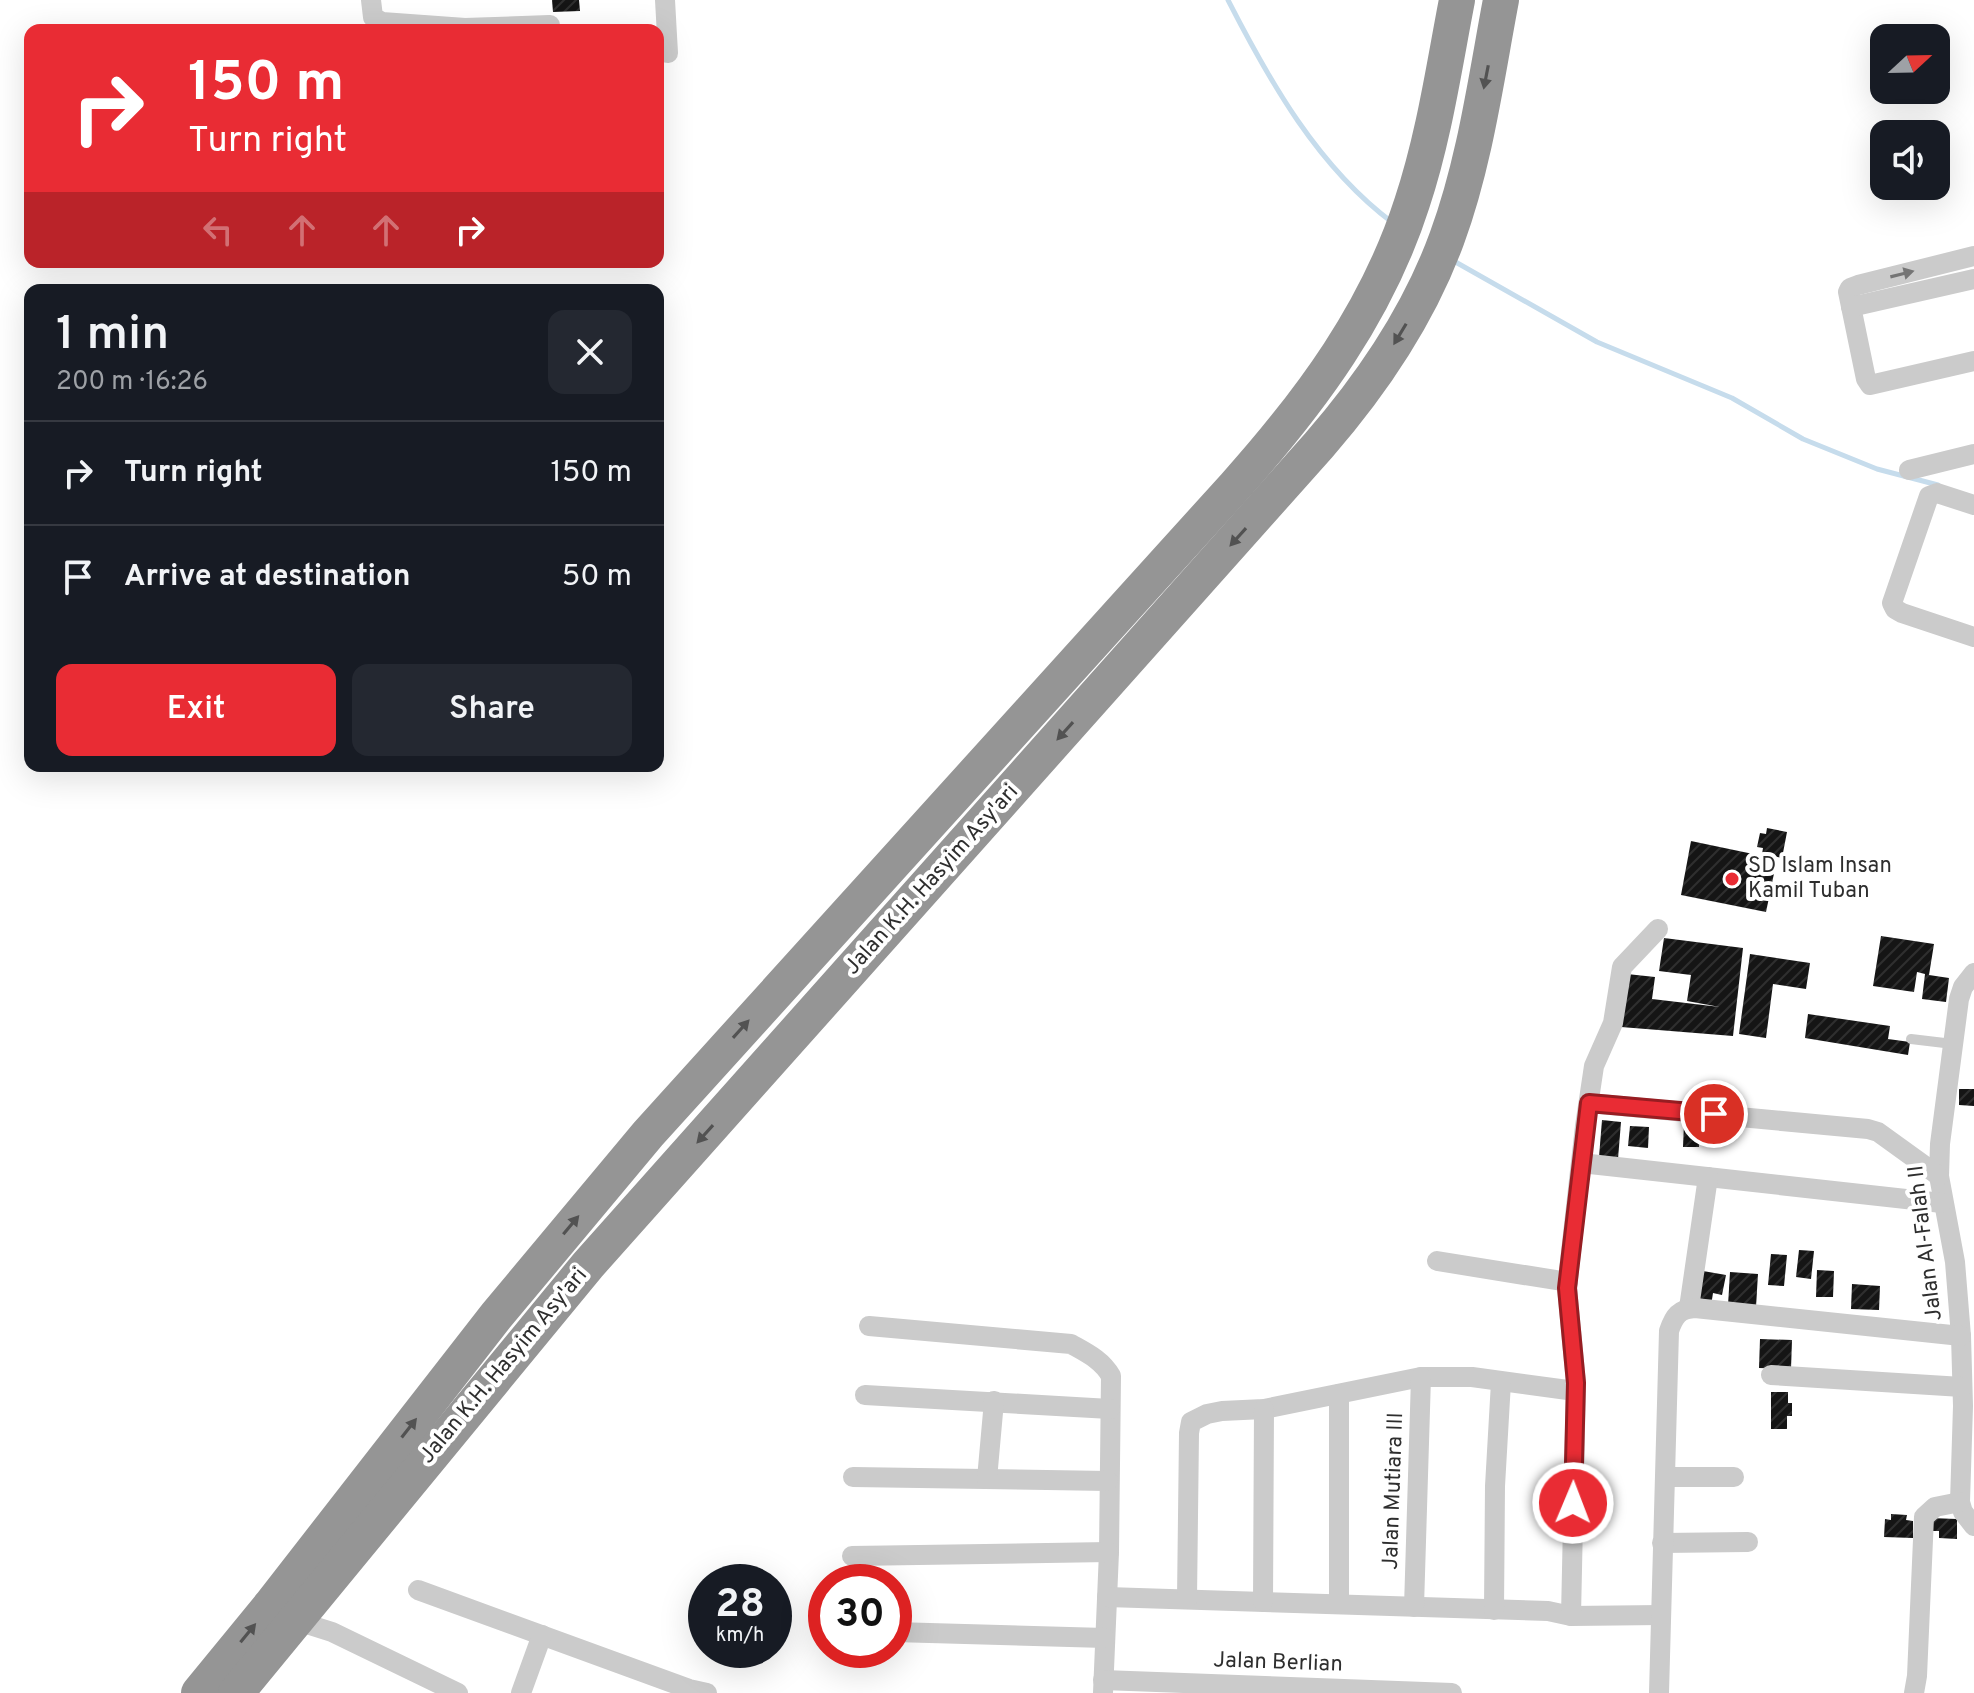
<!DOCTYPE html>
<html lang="en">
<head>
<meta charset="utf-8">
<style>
  body { margin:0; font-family:Overpass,sans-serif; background:#242831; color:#f1f3f6; height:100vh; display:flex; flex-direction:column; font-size:30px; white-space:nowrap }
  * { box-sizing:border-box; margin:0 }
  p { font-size:26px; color:#9ea1a6 }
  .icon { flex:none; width:44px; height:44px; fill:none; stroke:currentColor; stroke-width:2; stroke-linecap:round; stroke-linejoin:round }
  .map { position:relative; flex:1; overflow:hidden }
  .sheet { position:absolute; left:24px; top:284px; width:640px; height:488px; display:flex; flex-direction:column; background:#171b24; border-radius:16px; box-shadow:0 8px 32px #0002 }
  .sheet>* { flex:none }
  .top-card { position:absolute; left:24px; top:24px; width:640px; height:244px; border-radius:16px; box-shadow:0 8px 32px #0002; background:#e92c34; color:#fff; overflow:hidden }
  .needle { width:52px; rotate:68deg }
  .controls { position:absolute; left:1870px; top:24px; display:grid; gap:16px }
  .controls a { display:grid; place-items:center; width:80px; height:80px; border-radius:16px; background:#171b24; box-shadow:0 8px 32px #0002; font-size:40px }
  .speed { position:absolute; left:688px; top:1564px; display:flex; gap:16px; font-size:40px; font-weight:700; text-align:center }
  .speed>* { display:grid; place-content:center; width:104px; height:104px; border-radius:50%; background:#171b24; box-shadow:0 8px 32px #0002; line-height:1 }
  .speed small { font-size:20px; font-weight:400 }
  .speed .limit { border:12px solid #d22; background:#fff; color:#111 }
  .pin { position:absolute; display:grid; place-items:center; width:68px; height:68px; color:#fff; margin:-34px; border:4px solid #fff; border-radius:50%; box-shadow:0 2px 8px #0007 }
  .me { position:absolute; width:88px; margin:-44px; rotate:1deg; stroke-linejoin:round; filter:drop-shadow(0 0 6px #0008) }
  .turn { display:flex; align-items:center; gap:28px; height:168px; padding:0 32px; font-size:36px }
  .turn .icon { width:104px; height:104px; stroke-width:2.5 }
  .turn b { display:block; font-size:56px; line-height:68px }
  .lanes { display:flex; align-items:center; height:76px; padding:0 32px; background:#0003; justify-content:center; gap:40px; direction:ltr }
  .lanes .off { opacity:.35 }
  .round { display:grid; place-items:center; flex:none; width:84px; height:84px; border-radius:16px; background:#242831 }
  .overview { display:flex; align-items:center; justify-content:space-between; height:136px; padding:0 32px }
  h1 { font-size:48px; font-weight:600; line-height:60px }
  .button { display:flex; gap:16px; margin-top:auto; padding:16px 32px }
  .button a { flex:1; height:92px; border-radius:16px; background:#e92c34; color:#fff; font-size:32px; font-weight:600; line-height:92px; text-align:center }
  .button a+a { background:#242831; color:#f1f3f6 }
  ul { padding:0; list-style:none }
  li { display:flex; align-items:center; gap:24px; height:104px; padding:0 32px; border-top:2px solid #363941 }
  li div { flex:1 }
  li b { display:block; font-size:30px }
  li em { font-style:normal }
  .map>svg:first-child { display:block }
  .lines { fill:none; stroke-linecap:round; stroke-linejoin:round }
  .stream { stroke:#c6dcec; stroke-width:5 }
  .building { fill:url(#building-hatch) }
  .lane { stroke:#cbcbcb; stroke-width:10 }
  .street { stroke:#cbcbcb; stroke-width:20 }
  .highway { stroke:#959595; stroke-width:36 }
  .oneway { fill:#525252 }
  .oneway2 { fill:#757575 }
  .route-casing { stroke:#971d22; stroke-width:20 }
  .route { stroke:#e92c34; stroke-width:14 }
  .poi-dot { fill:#e92c34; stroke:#fff; stroke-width:3 }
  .labels { text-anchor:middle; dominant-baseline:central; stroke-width:8; stroke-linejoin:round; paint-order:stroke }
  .poi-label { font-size:22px; fill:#2e2e2e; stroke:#fff; text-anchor:start }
  .street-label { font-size:22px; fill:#2e2e2e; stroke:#fff }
</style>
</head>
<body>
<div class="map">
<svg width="1974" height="1693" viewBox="0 0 1974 1693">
  <defs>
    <pattern id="building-hatch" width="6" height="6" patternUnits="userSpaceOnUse" patternTransform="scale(2)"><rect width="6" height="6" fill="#151515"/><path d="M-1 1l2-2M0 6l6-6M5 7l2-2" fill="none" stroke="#2f2f2f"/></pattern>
  </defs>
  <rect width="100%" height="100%" fill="#fff"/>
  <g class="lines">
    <g class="stream">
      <path d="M1228,0C1270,82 1318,167 1393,223"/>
      <path d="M1452,260L1597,342L1732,398L1803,439L1877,469L1938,485"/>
    </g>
  </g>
  <g class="building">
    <path d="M552,0H579L580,11L553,12Z"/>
    <path d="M1767,828L1787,832L1782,858L1762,854L1763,848L1757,847L1760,833L1766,834Z"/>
    <path d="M1691,841L1777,859L1766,912L1681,895Z"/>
    <path d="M1881,936L1934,944L1929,975L1949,978L1946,1002L1922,999L1925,974L1917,972L1914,992L1873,986Z"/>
    <path d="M1664,938L1743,948L1733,1036L1621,1027L1627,974L1655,977L1652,999L1720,1007L1687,1001L1691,975L1659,971Z"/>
    <path d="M1750,954L1810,963L1806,989L1773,984L1766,1038L1739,1034Z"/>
    <path d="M1808,1014L1890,1026L1888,1039L1910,1042L1908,1055L1805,1038Z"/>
    <path d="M1959,1089H1974V1106L1959,1105Z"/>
    <path d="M1602,1120L1621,1122L1618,1159L1599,1157Z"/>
    <path d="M1684,1124L1700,1125L1699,1147H1683Z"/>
    <path d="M1630,1126L1649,1127L1648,1148L1628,1146Z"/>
    <path d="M1799,1250L1814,1251L1811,1279L1796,1277Z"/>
    <path d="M1771,1254L1787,1255L1784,1286L1768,1285Z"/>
    <path d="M1817,1270L1834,1271L1833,1297H1816Z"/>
    <path d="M1703,1271L1726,1275L1722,1295L1713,1293L1711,1306L1697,1304Z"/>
    <path d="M1730,1272L1758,1274L1756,1307L1728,1305Z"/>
    <path d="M1852,1284L1880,1286L1879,1310L1851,1309Z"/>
    <path d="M1760,1339L1792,1340L1791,1369L1759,1368Z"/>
    <path d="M1771,1392H1788V1403H1792V1416H1787V1429H1771Z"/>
    <path d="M1891,1514L1907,1515L1906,1520L1913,1521V1538L1884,1537L1885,1519L1891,1520Z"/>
    <path d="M1930,1518L1957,1519V1539L1939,1538V1531H1929Z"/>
  </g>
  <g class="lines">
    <path class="lane" d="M1911,1039L1953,1044"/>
    <g class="street">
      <path d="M371,0L373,17L382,22L465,28L550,25"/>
      <path d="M665,0L668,53"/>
      <path d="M1974,256L1858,285L1850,288L1848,292L1866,379L1870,385L1974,361"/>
      <path d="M1851,307L1974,279"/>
      <path d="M1909,470L1974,454"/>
      <path d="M1974,505L1937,493L1929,496L1892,603L1895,609L1902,613L1974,637"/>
      <path d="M1974,973L1963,987L1959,999L1940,1144L1939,1176L1955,1262L1961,1336L1963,1406L1960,1502L1963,1512L1974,1526"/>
      <path d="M1589,1103L1868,1129L1878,1132L1939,1176"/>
      <path d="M1581,1163L1942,1203"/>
      <path d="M1437,1261L1568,1282"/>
      <path d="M1689,1308L1708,1177"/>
      <path d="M869,1326L1071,1344C1087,1353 1102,1360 1111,1376L1109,1552L1103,1693"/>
      <path d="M1771,1375L1962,1387"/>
      <path d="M865,1395L1110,1409"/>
      <path d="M853,1477L1108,1481"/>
      <path d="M1666,1477H1734"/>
      <path d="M987,1479L994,1401"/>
      <path d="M1662,1543L1748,1542"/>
      <path d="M852,1556L1109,1552"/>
      <path d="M418,1590L689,1689L707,1693"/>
      <path d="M1107,1597L1548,1611L1571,1616L1661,1615"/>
      <path d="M1187,1599L1189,1433L1191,1422L1207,1414L1222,1411L1264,1409L1421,1377H1472L1575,1391"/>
      <path d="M1263,1602L1264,1409"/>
      <path d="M1339,1604V1394"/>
      <path d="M1414,1607L1421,1377"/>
      <path d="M1494,1610L1495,1486L1501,1382"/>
      <path d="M1571,1616L1576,1383L1567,1288L1585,1126L1594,1066L1613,1023L1622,967L1658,929"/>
      <path d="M294,1620L332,1632L458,1693"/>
      <path d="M894,1632L1105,1638"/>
      <path d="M1103,1680L1452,1693"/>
      <path d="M521,1693L542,1635"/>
      <path d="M1659,1693L1669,1331C1674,1316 1679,1309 1695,1308L1961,1336"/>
      <path d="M1914,1693L1917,1676L1924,1517L1935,1507L1960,1502"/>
    </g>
    <g class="highway">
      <path d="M199,1693L271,1605L496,1316L648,1134L1235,486C1311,401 1377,312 1412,203C1434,137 1444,67 1457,0"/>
      <path d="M236,1693L588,1265L1319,445C1372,384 1419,315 1447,238C1475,162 1486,79 1501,0"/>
    </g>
  </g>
  <defs><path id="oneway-solid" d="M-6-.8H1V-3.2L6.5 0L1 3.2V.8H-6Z" transform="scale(2)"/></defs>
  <g class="oneway">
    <use href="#oneway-solid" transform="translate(1486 77) rotate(101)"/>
    <use href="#oneway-solid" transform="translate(1400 334) rotate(121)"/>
    <use href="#oneway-solid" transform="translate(1238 537) rotate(132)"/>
    <use href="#oneway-solid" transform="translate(1065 731) rotate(132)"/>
    <use href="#oneway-solid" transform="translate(741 1029) rotate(-48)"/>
    <use href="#oneway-solid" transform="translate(705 1134) rotate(132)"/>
    <use href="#oneway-solid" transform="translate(571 1225) rotate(-50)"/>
    <use href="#oneway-solid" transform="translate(409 1428) rotate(-52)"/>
    <use href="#oneway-solid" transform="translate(248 1633) rotate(-51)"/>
  </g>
  <use class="oneway2" href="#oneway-solid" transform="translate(1902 274) rotate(-14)"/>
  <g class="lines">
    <g class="route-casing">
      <path id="route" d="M1573,1503L1576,1383L1567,1288L1589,1103L1714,1114"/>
    </g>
    <use href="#route" class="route"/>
  </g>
  <circle class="poi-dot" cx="1732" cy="879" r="8"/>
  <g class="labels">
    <g class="poi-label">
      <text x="1748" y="866">SD Islam Insan<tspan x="1748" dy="25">Kamil Tuban</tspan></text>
    </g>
    <g class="street-label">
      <text transform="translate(932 880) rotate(-48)">Jalan K.H. Hasyim Asy'ari</text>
      <text transform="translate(1926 1243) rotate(-97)">Jalan Al-Falah II</text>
      <text transform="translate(504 1366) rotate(-50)">Jalan K.H. Hasyim Asy'ari</text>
      <text transform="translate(1394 1491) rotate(-88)">Jalan Mutiara III</text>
      <text transform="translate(1278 1663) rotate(2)">Jalan Berlian</text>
    </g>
  </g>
</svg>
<div class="controls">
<a><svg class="needle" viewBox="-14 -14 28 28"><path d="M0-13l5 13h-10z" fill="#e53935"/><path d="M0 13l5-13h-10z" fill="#9ea1a6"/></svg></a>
<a><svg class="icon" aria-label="sound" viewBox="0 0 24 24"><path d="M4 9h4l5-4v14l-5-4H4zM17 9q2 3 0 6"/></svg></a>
</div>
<div class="speed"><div>28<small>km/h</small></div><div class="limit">30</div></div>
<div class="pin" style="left:1714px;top:1114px;background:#d93025"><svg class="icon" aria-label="arrive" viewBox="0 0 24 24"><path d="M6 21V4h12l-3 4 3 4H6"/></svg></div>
<svg class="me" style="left:1573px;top:1503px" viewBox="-20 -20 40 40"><circle r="17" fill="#e92c34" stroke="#fff" stroke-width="3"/><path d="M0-11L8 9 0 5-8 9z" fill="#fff"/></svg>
<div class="top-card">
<div class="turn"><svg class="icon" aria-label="right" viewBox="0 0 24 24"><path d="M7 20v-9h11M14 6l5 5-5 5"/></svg><div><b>150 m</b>Turn right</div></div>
<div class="lanes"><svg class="icon off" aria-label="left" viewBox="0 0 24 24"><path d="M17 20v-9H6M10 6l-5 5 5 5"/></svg><svg class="icon off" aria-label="ahead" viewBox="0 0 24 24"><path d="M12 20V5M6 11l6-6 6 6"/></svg><svg class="icon off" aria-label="ahead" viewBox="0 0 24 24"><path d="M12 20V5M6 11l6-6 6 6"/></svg><svg class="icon" aria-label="right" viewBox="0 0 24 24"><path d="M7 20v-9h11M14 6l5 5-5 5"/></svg></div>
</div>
<section class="sheet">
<div class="overview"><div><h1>1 min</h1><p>200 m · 16:26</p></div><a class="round"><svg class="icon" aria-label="close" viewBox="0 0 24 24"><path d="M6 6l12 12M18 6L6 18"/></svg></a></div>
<ul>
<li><svg class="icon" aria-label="right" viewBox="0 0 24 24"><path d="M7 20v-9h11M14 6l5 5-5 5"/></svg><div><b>Turn right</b></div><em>150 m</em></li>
<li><svg class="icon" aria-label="arrive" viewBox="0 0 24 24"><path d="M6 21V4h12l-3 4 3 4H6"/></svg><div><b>Arrive at destination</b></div><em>50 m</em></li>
</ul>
<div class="button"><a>Exit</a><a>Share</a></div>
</section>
</div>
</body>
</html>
